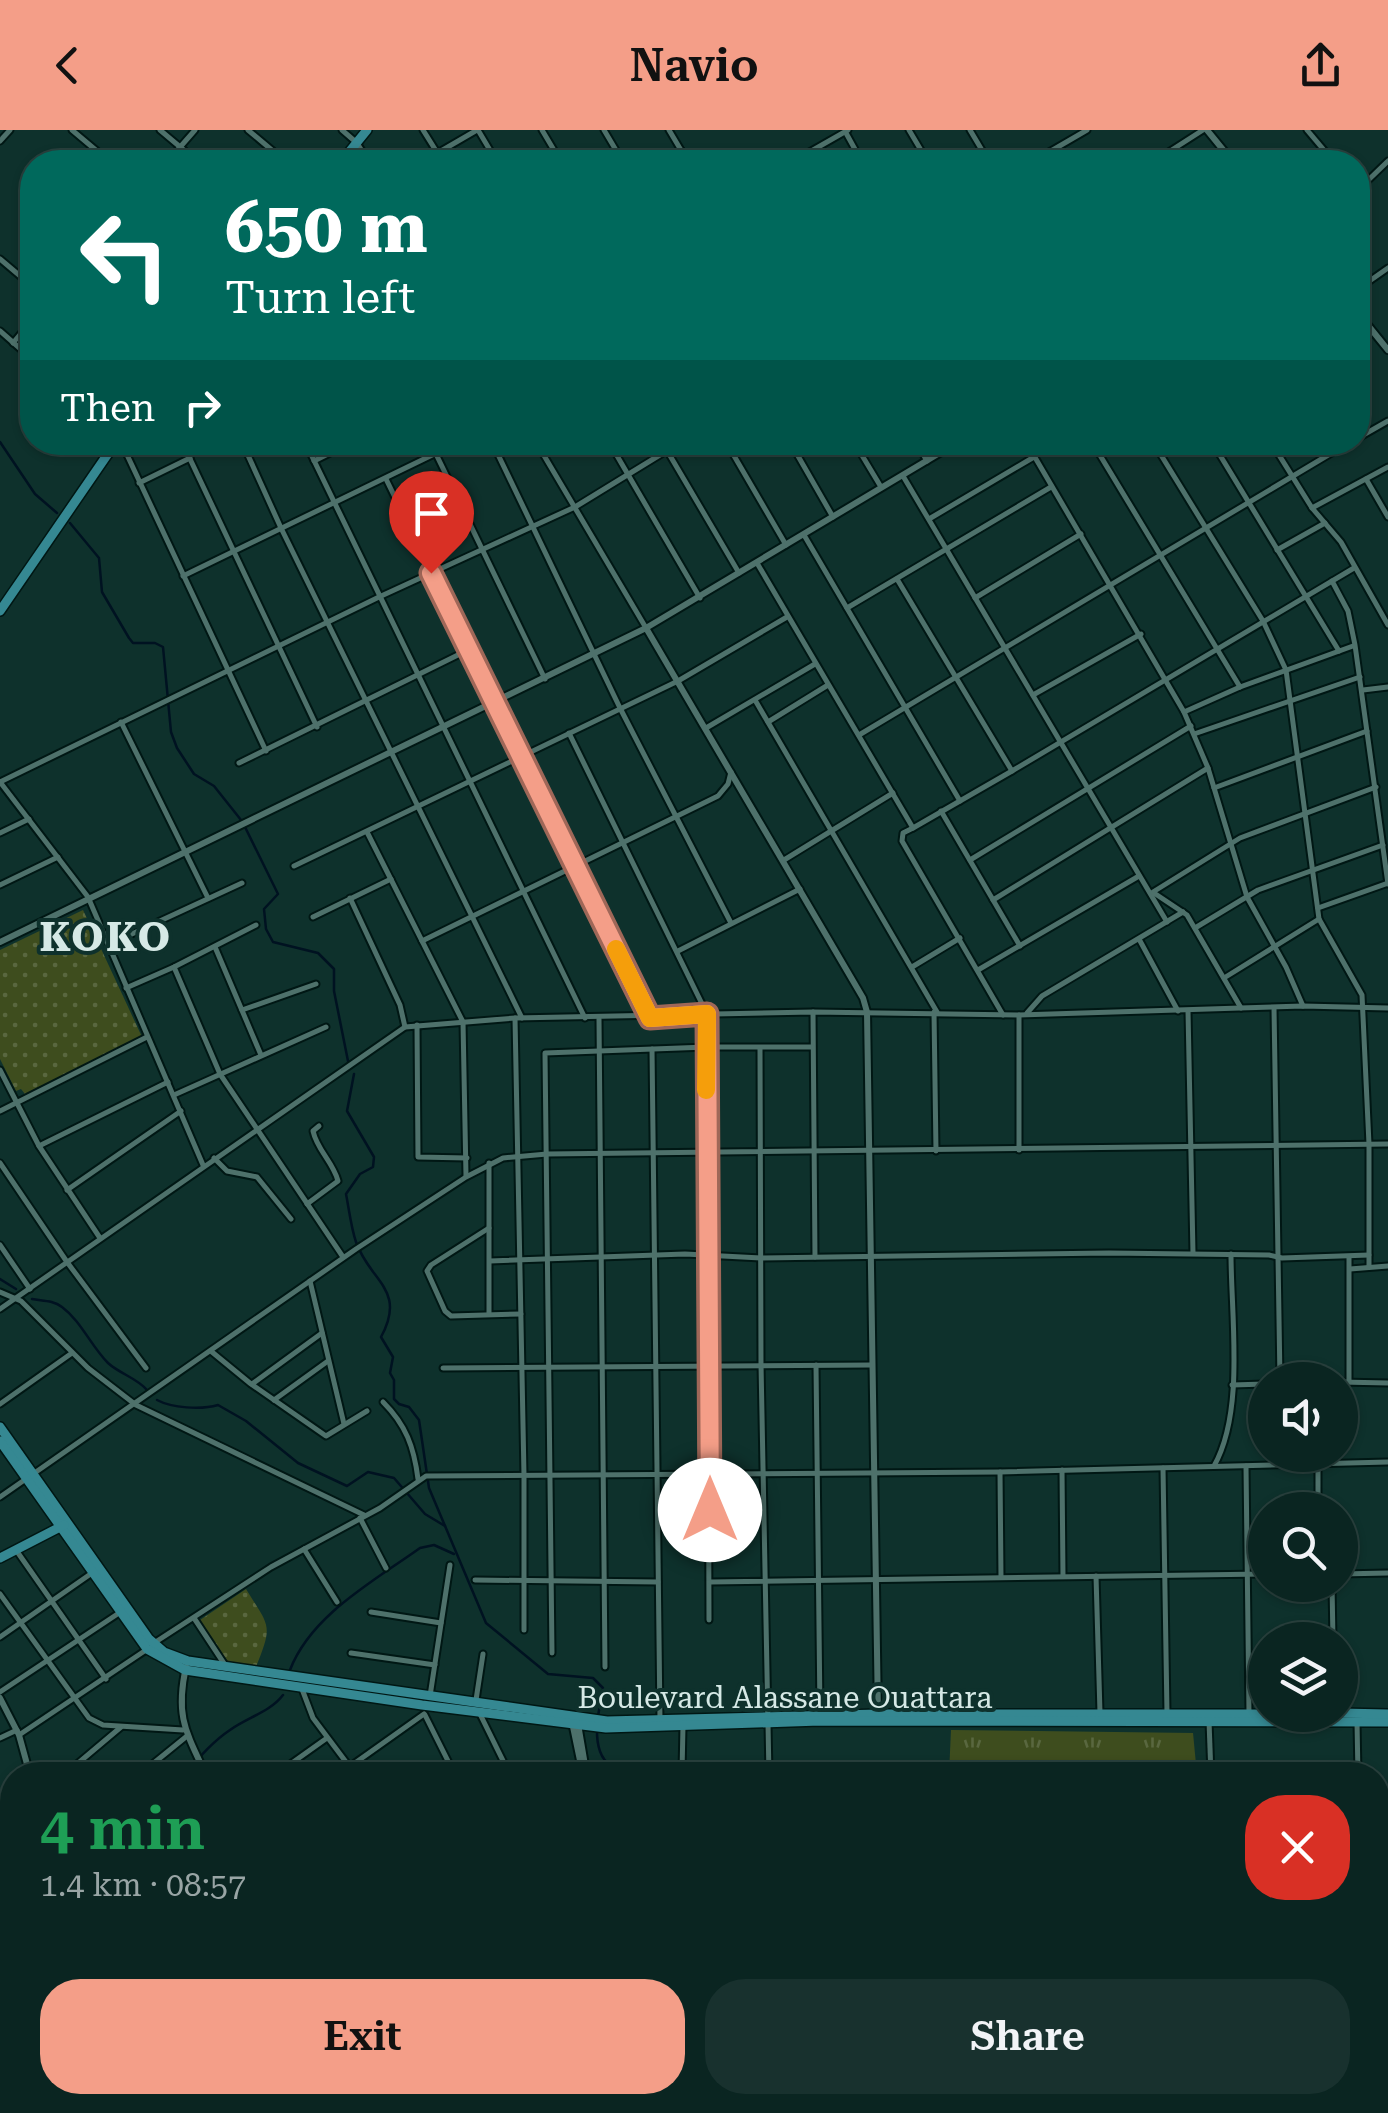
<!DOCTYPE html>
<html lang="en">
<head>
<meta charset="utf-8">
<style>
  body { margin:0; font-family:"Roboto Serif",serif; background:#18312e; color:#f1f3f6; height:100vh; display:flex; flex-direction:column; font-size:38px; white-space:nowrap }
  * { box-sizing:border-box; margin:0 }
  p { font-size:32px; color:#99a5a5 }
  .icon { flex:none; width:55px; height:55px; fill:none; stroke:currentColor; stroke-width:2; stroke-linecap:round; stroke-linejoin:round }
  .map { position:relative; flex:1; overflow:hidden }
  .sheet { position:absolute; left:0px; top:1632px; width:1390px; height:352px; display:flex; flex-direction:column; background:#0a2521; border-radius:40px 40px 0 0; box-shadow:0 2px 8px #0004,0 0 0 2px #2a423f }
  .sheet>* { flex:none }
  .banner { position:absolute; left:20px; top:20px; width:1350px; height:305px; border-radius:40px; box-shadow:0 2px 8px #0004,0 0 0 2px #2a423f; background:#00695c; color:#fff; overflow:hidden }
  .buttons { position:absolute; left:1248px; top:1232px; display:grid; gap:20px }
  .buttons a { display:grid; place-items:center; width:110px; height:110px; border-radius:50%; background:#0a2521; box-shadow:0 2px 8px #0004,0 0 0 2px #2a423f; font-size:50px }
  .pin { position:absolute; display:grid; place-items:center; width:85px; height:85px; color:#fff; margin:-102px -42px; border-radius:50% 50% 50% 0; rotate:-45deg; box-shadow:0 0 10px #0007 }
  .pin .icon { rotate:45deg }
  .me { position:absolute; width:110px; margin:-55px; rotate:0deg; stroke-linejoin:round; filter:drop-shadow(0 0 8px #0008) }
  .turn { display:flex; align-items:center; gap:35px; height:210px; padding:0 40px; font-size:45px }
  .turn .icon { width:130px; height:130px; stroke-width:2.5 }
  .turn b { display:block; font-size:70px; line-height:85px }
  .then { display:flex; align-items:center; height:95px; padding:0 40px; background:#0003; gap:20px; font-size:38px }
  .round { display:grid; place-items:center; flex:none; width:105px; height:105px; border-radius:40px; background:#18312e }
  .summary { display:flex; align-items:center; justify-content:space-between; height:170px; padding:0 40px }
  h1 { font-size:60px; font-weight:600; line-height:75px; color:#1e9e55 }
  .primary-button { display:flex; gap:20px; margin-top:auto; padding:20px 40px }
  .primary-button a { flex:1; height:115px; border-radius:40px; background:#f49e88; color:#111; font-size:40px; font-weight:600; line-height:115px; text-align:center }
  .primary-button a+a { background:#18312e; color:#f1f3f6 }
  header { display:flex; justify-content:space-between; align-items:center; height:130px; padding:0 40px; background:#f49e88; color:#111; font-size:45px; font-weight:600 }
  .map>svg:first-child { display:block }
  .grass { fill:url(#grass-tufts) }
  .park { fill:url(#park-dots) }
  .lines { fill:none; stroke-linecap:round; stroke-linejoin:round }
  .stream { stroke:#001221; stroke-width:2.5 }
  .minor-casing { stroke:#001714; stroke-width:9 }
  .tertiary-casing { stroke:#001714; stroke-width:10 }
  .primary-casing { stroke:#001714; stroke-width:12 }
  .minor { stroke:#4e716b; stroke-width:5 }
  .tertiary { stroke:#4e716b; stroke-width:6 }
  .primary { stroke:#358892; stroke-width:9 }
  .route-casing { stroke:#9f6758; stroke-width:25 }
  .route { stroke:#f49e88; stroke-width:18 }
  .slow { stroke:#f59e0b; stroke-width:18 }
  .labels { text-anchor:middle; dominant-baseline:central; stroke-width:8; stroke-linejoin:round; paint-order:stroke }
  .street-label { font-size:30px; fill:#d6e9e6; stroke:#0e312c }
  .district-label { font-size:40px; font-weight:bold; letter-spacing:2.5px; fill:#d6e9e6; stroke:#0e312c }
</style>
</head>
<body>
<header><svg class="icon" aria-label="back" viewBox="0 0 24 24"><path d="M15 5l-7 7 7 7"/></svg>Navio<svg class="icon" aria-label="share" viewBox="0 0 24 24"><path d="M12 15V3M7 8l5-5 5 5M5 13v7h14v-7"/></svg></header>
<div class="map">
<svg width="1388" height="1983" viewBox="0 0 1388 1983">
  <defs>
    <pattern id="grass-tufts" width="24" height="20" patternUnits="userSpaceOnUse" patternTransform="scale(2.5)"><rect width="24" height="20" fill="#3e4d1e"/><path d="M3 7l-1-3M5 7V3M7 7l1-3M15 17l-1-3M17 17v-4M19 17l1-3" fill="none" stroke="#59673f"/></pattern>
    <pattern id="park-dots" width="8" height="8" patternUnits="userSpaceOnUse" patternTransform="scale(2.5)"><rect width="8" height="8" fill="#3e4d1e"/><path d="M2 2h.1M6 6h.1" fill="none" stroke="#59673f" stroke-width="1.8" stroke-linecap="round"/></pattern>
  </defs>
  <rect width="100%" height="100%" fill="#0e312c"/>
  <path class="grass" d="M951,1600L1193,1603L1197,1645H949Z"/>
  <g class="park">
    <path d="M83,780L142,907L25,964L21,959L16,961L0,929V820Z"/>
    <path d="M246,1459C270,1498 273,1494 256,1537L226,1532L200,1490Z"/>
  </g>
  <g class="lines">
    <g class="stream">
      <path d="M0,312L35,364L57,383"/>
      <path d="M70,393L99,428L102,462L129,508L133,513H155L163,517L171,602L177,618L194,644L214,656L241,690"/>
      <path d="M245,697L278,764L264,779L266,799L273,812L318,823L334,839V861L348,931"/>
      <path d="M354,944L347,981L374,1027L373,1037L360,1044L346,1064C349,1079 351,1097 356,1112C370,1152 407,1159 381,1207L393,1227L390,1243L394,1250V1269L399,1274L409,1277L419,1290L429,1358L486,1493L548,1544L593,1548L603,1558L598,1586"/>
      <path d="M0,1149L16,1159"/>
      <path d="M32,1169C42,1171 53,1170 62,1177C81,1191 91,1216 108,1233C120,1244 137,1248 147,1260"/>
      <path d="M157,1270C172,1278 201,1280 218,1275L246,1291L298,1333L347,1356L368,1342L394,1348L425,1384L445,1396"/>
      <path d="M290,1540C311,1485 374,1451 420,1418L434,1415L454,1424"/>
      <path d="M597,1599C596,1647 627,1640 663,1645"/>
      <path d="M185,1645C198,1628 212,1612 230,1600C248,1587 270,1582 283,1565"/>
      <path d="M851,1972L858,1980L873,1983"/>
    </g>
    <g class="minor-casing">
      <g id="minor">
        <path d="M72,0L110,32"/>
        <path d="M160,0L198,32"/>
        <path d="M248,0L286,32"/>
        <path d="M342,0L357,13L369,32"/>
        <path d="M423,0L443,32"/>
        <path d="M478,0L497,32"/>
        <path d="M542,0L561,32"/>
        <path d="M604,0L623,32"/>
        <path d="M669,0L688,32"/>
        <path d="M909,0L928,32"/>
        <path d="M970,0L989,32"/>
        <path d="M1307,0L1334,32"/>
        <path d="M846,3L862,32"/>
        <path d="M0,11L10,0"/>
        <path d="M167,32L195,0"/>
        <path d="M422,32L477,0"/>
        <path d="M660,32L681,20"/>
        <path d="M792,32L848,0"/>
        <path d="M1032,32L1087,0"/>
        <path d="M1153,32L1203,0"/>
        <path d="M1358,60L1388,31"/>
        <path d="M0,129L32,156"/>
        <path d="M1358,159L1388,138"/>
        <path d="M0,201L32,229"/>
        <path d="M13,213L32,190"/>
        <path d="M1358,308L1388,291"/>
        <path d="M121,312L266,621"/>
        <path d="M182,312L317,597"/>
        <path d="M242,312L281,398L522,888"/>
        <path d="M305,312L585,888"/>
        <path d="M492,312L620,578L731,793"/>
        <path d="M536,312L646,498"/>
        <path d="M609,312L700,468"/>
        <path d="M662,312L739,443"/>
        <path d="M726,312L786,415"/>
        <path d="M790,312L833,387"/>
        <path d="M854,312L881,357"/>
        <path d="M916,312L927,331"/>
        <path d="M1026,312L1184,582L1208,638L1247,767L1286,837L1303,876"/>
        <path d="M1092,312L1240,557"/>
        <path d="M1153,312L1263,491L1286,540L1319,789L1362,865L1369,1014V1137"/>
        <path d="M1212,312L1339,521"/>
        <path d="M1271,312L1312,378L1341,412L1388,495"/>
        <path d="M436,324L545,549"/>
        <path d="M314,331L352,312"/>
        <path d="M903,346L1167,792"/>
        <path d="M386,349L650,888"/>
        <path d="M1366,349L1388,387"/>
        <path d="M139,353L190,328"/>
        <path d="M1312,378L1388,337"/>
        <path d="M929,389L1034,327"/>
        <path d="M804,405L960,671"/>
        <path d="M1277,420L1325,393"/>
        <path d="M757,433L913,698L903,703L902,711L1003,885"/>
        <path d="M183,446L459,312"/>
        <path d="M897,449L1012,641L1354,438"/>
        <path d="M1332,451L1348,481L1355,515L1388,754"/>
        <path d="M975,468L1081,404"/>
        <path d="M847,478L1051,357"/>
        <path d="M1363,560L1388,557"/>
        <path d="M1033,565L1141,504"/>
        <path d="M755,570L937,882"/>
        <path d="M1184,582L1240,557L1353,516"/>
        <path d="M121,592L208,768"/>
        <path d="M768,592L828,555"/>
        <path d="M706,598L815,534"/>
        <path d="M569,603L707,884L709,1490"/>
        <path d="M1194,604L1360,547"/>
        <path d="M859,605L1350,312"/>
        <path d="M239,633L468,520"/>
        <path d="M0,652L379,467L575,377L681,312"/>
        <path d="M0,652L88,767L203,1035"/>
        <path d="M1214,658L1367,601"/>
        <path d="M941,681L1020,816"/>
        <path d="M913,698L1012,641"/>
        <path d="M367,702L463,892L466,1046"/>
        <path d="M0,703L29,689"/>
        <path d="M784,730L893,663"/>
        <path d="M970,730L1191,596"/>
        <path d="M294,736L678,551L787,487"/>
        <path d="M0,755L58,727"/>
        <path d="M1153,762L1240,708L1376,657"/>
        <path d="M1154,763L1187,785L1241,878"/>
        <path d="M350,768L400,875L405,897"/>
        <path d="M993,770L1208,638"/>
        <path d="M1318,778L1388,753"/>
        <path d="M313,787L391,749"/>
        <path d="M1195,798L1258,760L1383,715"/>
        <path d="M1139,809L1178,881"/>
        <path d="M422,811L718,666L728,654L731,642"/>
        <path d="M108,815L242,753"/>
        <path d="M215,817L261,925"/>
        <path d="M678,821L800,759"/>
        <path d="M174,837L220,944L343,1127"/>
        <path d="M912,837L960,808"/>
        <path d="M978,840L1139,746"/>
        <path d="M1224,848L1319,789"/>
        <path d="M126,858L174,837L256,795"/>
        <path d="M1274,878L1280,1250"/>
        <path d="M242,880L316,854"/>
        <path d="M1188,881L1193,1123"/>
        <path d="M813,882L815,1127"/>
        <path d="M934,882L936,1021"/>
        <path d="M1027,883L1042,866L1183,782"/>
        <path d="M1019,885V1020"/>
        <path d="M515,888L524,1345V1500"/>
        <path d="M599,889L605,1537"/>
        <path d="M417,895L418,1027L467,1028"/>
        <path d="M652,919L660,1591"/>
        <path d="M760,919L761,1234L769,1645"/>
        <path d="M0,940L39,1016L100,1108"/>
        <path d="M174,965L326,897"/>
        <path d="M0,981L147,907"/>
        <path d="M39,1016L168,952"/>
        <path d="M214,1028L227,1041L257,1047L291,1089"/>
        <path d="M0,1033L67,1132L146,1238"/>
        <path d="M67,1060L181,981"/>
        <path d="M307,1074L338,1051C333,1032 317,1020 313,1001L319,996"/>
        <path d="M489,1098L431,1135L427,1141L445,1181L451,1186L521,1184"/>
        <path d="M0,1115L30,1159"/>
        <path d="M490,1131L685,1124L761,1128L1109,1123L1269,1125L1282,1128L1369,1125"/>
        <path d="M1350,1139L1388,1136"/>
        <path d="M310,1151L344,1294"/>
        <path d="M0,1162L21,1171L88,1238L136,1275L364,1385"/>
        <path d="M0,1179L405,897L515,888L813,882L1019,885L1303,876L1388,878"/>
        <path d="M489,1184V1033"/>
        <path d="M212,1222L251,1254L326,1306L367,1281"/>
        <path d="M816,1235L820,1583"/>
        <path d="M443,1238L871,1235"/>
        <path d="M1340,1252L1388,1253"/>
        <path d="M1349,1252V1128"/>
        <path d="M252,1254L322,1203"/>
        <path d="M1232,1255L1265,1254"/>
        <path d="M274,1270L328,1231"/>
        <path d="M383,1272C406,1295 414,1317 418,1349"/>
        <path d="M0,1274L72,1223"/>
        <path d="M1318,1334V1380"/>
        <path d="M1214,1336C1245,1281 1231,1187 1231,1124"/>
        <path d="M1246,1336L1249,1583"/>
        <path d="M1163,1338L1167,1583"/>
        <path d="M1062,1340L1063,1446"/>
        <path d="M1000,1342L1001,1447"/>
        <path d="M0,1367L356,1119L466,1047L503,1028L547,1024C827,1021 1107,1017 1388,1014"/>
        <path d="M360,1388L386,1438"/>
        <path d="M304,1419L337,1472"/>
        <path d="M16,1420L106,1549"/>
        <path d="M1340,1444L1388,1443"/>
        <path d="M1096,1446L1100,1583"/>
        <path d="M475,1450L658,1452"/>
        <path d="M710,1452L1265,1444"/>
        <path d="M1332,1455L1333,1510"/>
        <path d="M0,1464L89,1588L103,1595L183,1600"/>
        <path d="M371,1482L441,1493"/>
        <path d="M194,1488L225,1535"/>
        <path d="M0,1507L92,1443"/>
        <path d="M154,1513L271,1437L380,1378L426,1346L1000,1342L1388,1332"/>
        <path d="M351,1523L435,1535"/>
        <path d="M552,1523L545,923L707,917H812"/>
        <path d="M302,1559L313,1588L349,1636"/>
        <path d="M0,1562L119,1483"/>
        <path d="M430,1566L450,1435"/>
        <path d="M476,1570L483,1524"/>
        <path d="M479,1582L510,1645"/>
        <path d="M425,1585L455,1645"/>
        <path d="M1209,1591L1211,1645"/>
        <path d="M1357,1592L1358,1645"/>
        <path d="M19,1605L146,1520"/>
        <path d="M0,1608L17,1600"/>
        <path d="M682,1642L683,1596"/>
        <path d="M64,1645L121,1597"/>
        <path d="M139,1645L187,1606"/>
        <path d="M275,1645L327,1608"/>
        <path d="M338,1645L424,1584"/>
        <path d="M836,1645L856,1644"/>
        <path d="M1378,1670H1388"/>
        <path d="M1378,1725L1388,1724"/>
        <path d="M1378,1781L1388,1780"/>
        <path d="M1378,1836H1388"/>
        <path d="M1378,1891H1388"/>
        <path d="M1378,1948H1388"/>
        <path d="M0,1970L12,1968"/>
        <path d="M175,1972L181,1983"/>
        <path d="M495,1972L500,1983"/>
        <path d="M1053,1972L1057,1983"/>
        <path d="M1162,1972V1983"/>
        <path d="M1216,1972V1983"/>
        <path d="M1363,1972V1983"/>
        <path d="M90,1983L110,1972"/>
        <path d="M464,1983L486,1972"/>
        <path d="M562,1983L584,1972"/>
        <path d="M670,1983L675,1981"/>
        <path d="M1108,1983V1972"/>
      </g>
    </g>
    <g class="tertiary-casing">
      <g id="tertiary">
        <path d="M1207,0L1233,32"/>
        <path d="M1358,183L1388,220"/>
        <path d="M646,498L863,868L867,882L878,1585"/>
        <path d="M0,812L646,498L958,312"/>
        <path d="M186,1537C175,1586 186,1602 206,1645"/>
        <path d="M0,1568L19,1605L30,1645"/>
        <path d="M572,1592L583,1645"/>
        <path d="M578,1594L586,1641"/>
        <path d="M0,1720L12,1722"/>
        <path d="M75,1972L77,1983"/>
        <path d="M346,1972L351,1983"/>
        <path d="M353,1972L357,1983"/>
        <path d="M228,1983L251,1972"/>
        <path d="M243,1983L266,1972"/>
      </g>
    </g>
    <g class="primary-casing">
      <g id="primary">
        <path d="M341,32L367,0"/>
        <path d="M0,481L116,312"/>
        <path d="M0,1297L149,1509L164,1522L188,1531L607,1591L878,1584H1265"/>
        <path d="M0,1311L147,1519L185,1540L422,1575L606,1598L820,1591L1388,1592"/>
        <path d="M0,1428L64,1395"/>
        <path d="M1340,1583L1388,1584"/>
      </g>
    </g>
    <use href="#minor" class="minor"/>
    <use href="#tertiary" class="tertiary"/>
    <use href="#primary" class="primary"/>
  </g>
  <g class="lines">
    <g class="route-casing">
      <path id="route" d="M431,443L650,888L707,884L710,1380"/>
    </g>
    <use href="#route" class="route"/>
    <path class="slow" d="M616,819L650,888L707,884L706,960"/>
  </g>
  <g class="labels">
    <g class="street-label">
      <text x="785" y="1567">Boulevard Alassane Ouattara</text>
    </g>
    <g class="district-label">
      <text x="106" y="807">KOKO</text>
    </g>
  </g>
</svg>
<div class="buttons">
<a><svg class="icon" aria-label="sound" viewBox="0 0 24 24"><path d="M4 9h4l5-4v14l-5-4H4zM17 9q2 3 0 6"/></svg></a>
<a><svg class="icon" aria-label="search" viewBox="0 0 24 24"><circle cx="10" cy="10" r="6"/><path d="M15 15l6 6"/></svg></a>
<a><svg class="icon" aria-label="layers" viewBox="0 0 24 24"><path d="M12 4l9 5-9 5-9-5zM3 14l9 5 9-5"/></svg></a>
</div>
<div class="pin" style="left:431px;top:443px;background:#d93025"><svg class="icon" aria-label="arrive" viewBox="0 0 24 24"><path d="M6 21V4h12l-3 4 3 4H6"/></svg></div>
<svg class="me" style="left:710px;top:1380px" viewBox="-20 -20 40 40"><circle r="19" fill="#fff"/><path d="M0-13L10 11 0 6-10 11z" fill="#f49e88"/></svg>
<div class="banner">
<div class="turn"><svg class="icon" aria-label="left" viewBox="0 0 24 24"><path d="M17 20v-9H6M10 6l-5 5 5 5"/></svg><div><b>650 m</b>Turn left</div></div>
<div class="then">Then<svg class="icon" aria-label="right" viewBox="0 0 24 24"><path d="M7 20v-9h11M14 6l5 5-5 5"/></svg></div>
</div>
<section class="sheet">
<div class="summary"><div><h1>4 min</h1><p>1.4 km · 08:57</p></div><a class="round" style="background:#d93025;color:#fff"><svg class="icon" aria-label="close" viewBox="0 0 24 24"><path d="M6 6l12 12M18 6L6 18"/></svg></a></div>
<div class="primary-button"><a>Exit</a><a>Share</a></div>
</section>
</div>
</body>
</html>
